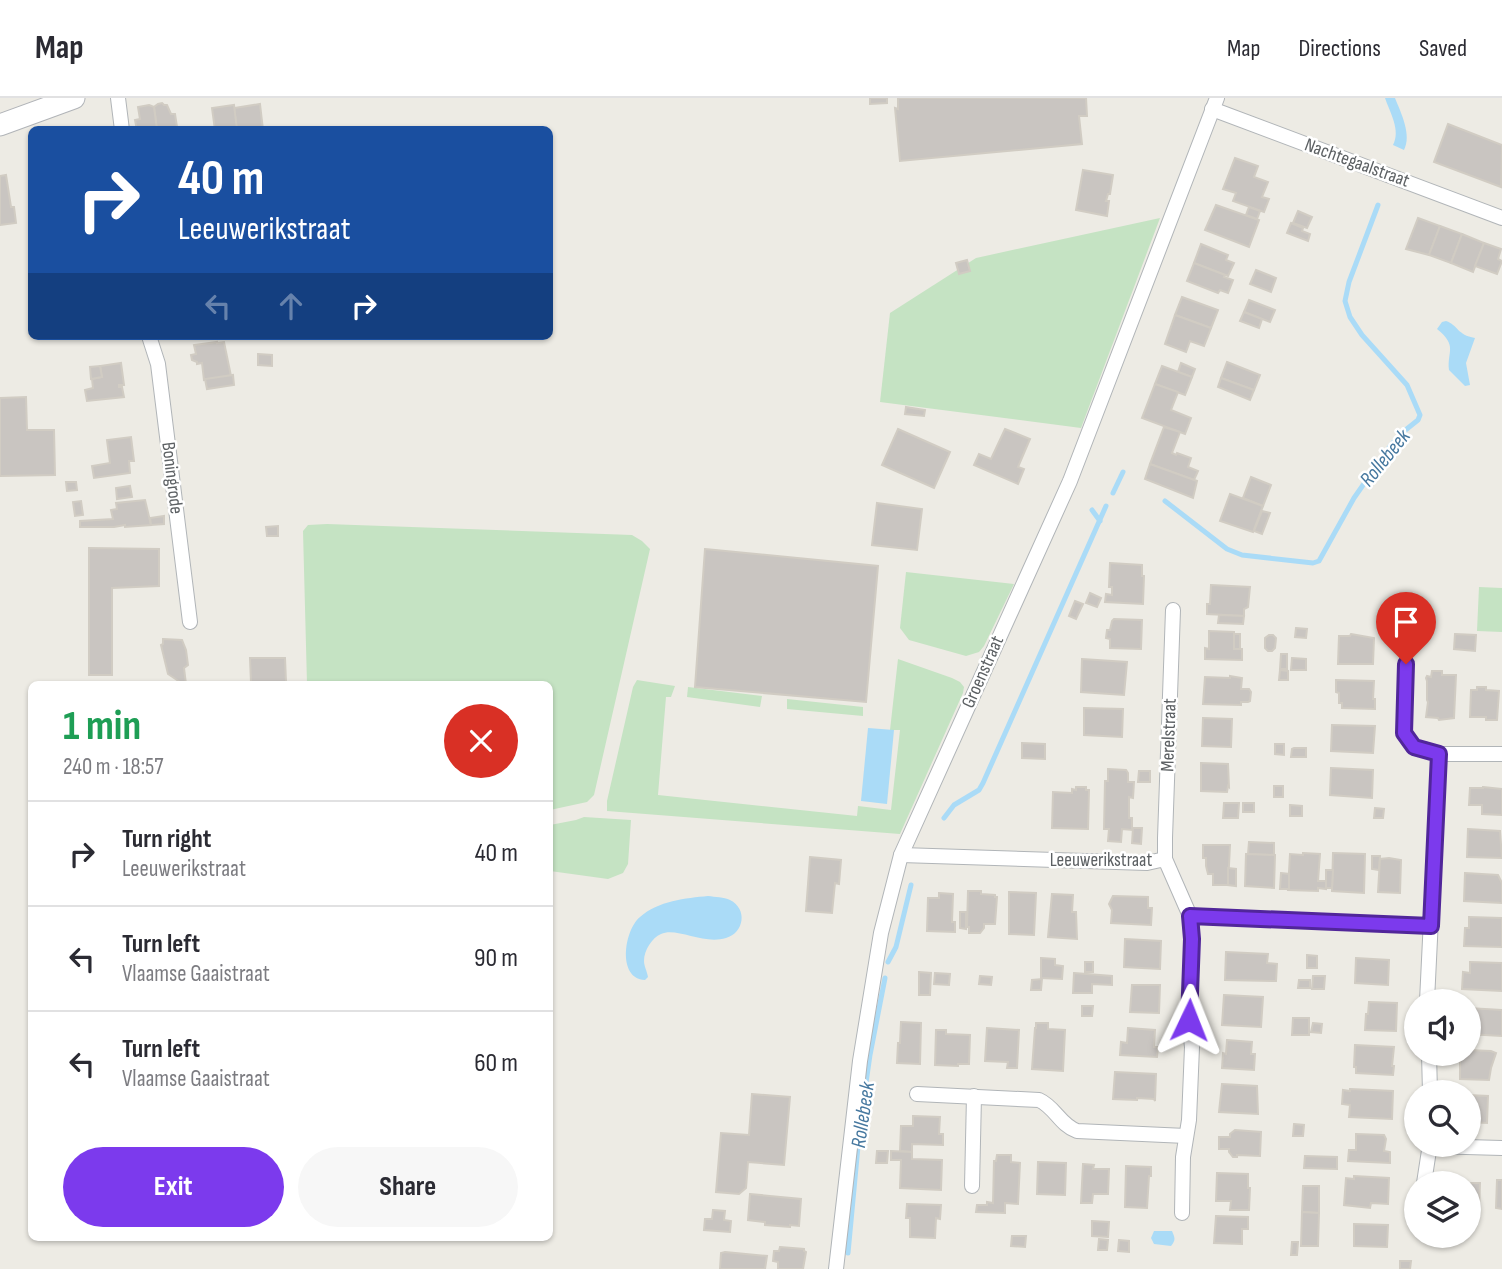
<!DOCTYPE html>
<html lang="en">
<head>
<meta charset="utf-8">
<style>
  body { margin:0; font-family:"Sofia Sans Condensed",sans-serif; background:#f7f7f7; color:#2b2b33; height:100vh; display:flex; flex-direction:column; font-size:26px; white-space:nowrap }
  * { box-sizing:border-box; margin:0 }
  p { font-size:23px; color:#7c7c81 }
  .icon { flex:none; width:38px; height:38px; fill:none; stroke:currentColor; stroke-width:2; stroke-linecap:round; stroke-linejoin:round }
  .map { position:relative; flex:1; overflow:hidden }
  .details { position:absolute; left:28px; top:583px; width:525px; height:560px; display:flex; flex-direction:column; background:#fff; border-radius:10px; box-shadow:0 2px 5px #0004 }
  .details>* { flex:none }
  .banner { position:absolute; left:28px; top:28px; width:525px; height:214px; border-radius:10px; box-shadow:0 2px 5px #0004; background:#1a4fa0; color:#fff; overflow:hidden }
  .tools { position:absolute; left:1404px; top:891px; display:grid; gap:14px }
  .tools a { display:grid; place-items:center; width:77px; height:77px; border-radius:50%; background:#fff; box-shadow:0 2px 5px #0004; font-size:35px }
  .pin { position:absolute; display:grid; place-items:center; width:60px; height:60px; color:#fff; margin:-72px -30px; border-radius:50% 50% 50% 0; rotate:-45deg; box-shadow:0 0 7px #0007 }
  .pin .icon { rotate:45deg }
  .me { position:absolute; width:77px; margin:-38px; rotate:2deg; stroke-linejoin:round; filter:drop-shadow(0 0 5px #0008) }
  .turn { display:flex; align-items:center; gap:24px; height:147px; padding:0 35px; font-size:32px }
  .turn .icon { width:91px; height:91px; stroke-width:2.5 }
  .turn b { display:block; font-size:49px; line-height:60px }
  .lanes { display:flex; align-items:center; height:66px; padding:0 35px; background:#0003; justify-content:center; gap:35px; direction:ltr }
  .lanes .off { opacity:.35 }
  .round { display:grid; place-items:center; flex:none; width:74px; height:74px; border-radius:37px; background:#f7f7f7 }
  .summary { display:flex; align-items:center; justify-content:space-between; height:119px; padding:0 35px }
  h1 { font-size:42px; font-weight:700; line-height:52px; color:#1e9e55 }
  .cta { display:flex; gap:14px; margin-top:auto; padding:14px 35px }
  .cta a { flex:1; height:80px; border-radius:42px; background:#7c3aed; color:#fff; font-size:28px; font-weight:700; line-height:80px; text-align:center }
  .cta a+a { background:#f7f7f7; color:#2b2b33 }
  ul { padding:0; list-style:none }
  li { display:flex; align-items:center; gap:21px; height:105px; padding:0 35px; border-top:2px solid #e1e1e2 }
  li div { flex:1 }
  li b { display:block; font-size:26px }
  li em { font-style:normal }
  header { display:flex; align-items:center; gap:42px; box-sizing:border-box; height:98px; padding:0 35px; background:#fff; border-bottom:2px solid #e1e1e2 }
  header strong { font-size:33px }
  nav { display:flex; gap:38px; margin-inline-start:auto; font-size:24px }
  .map>svg:first-child { display:block }
  .green { fill:#c5e3c3 }
  .water { fill:#aadbf7 }
  .lines { fill:none; stroke-linecap:round; stroke-linejoin:round }
  .stream { stroke:#aadbf7; stroke-width:5 }
  .building { fill:#c9c5c1; stroke:#d1ccc3; stroke-width:2 }
  .street-casing { stroke:#b1b5b8; stroke-width:16 }
  .secondary-casing { stroke:#b1b4b8; stroke-width:23 }
  .street { stroke:#fff; stroke-width:14 }
  .secondary { stroke:#fff; stroke-width:21 }
  .route-casing { stroke:#51269a; stroke-width:18 }
  .route { stroke:#7c3aed; stroke-width:12 }
  .labels { text-anchor:middle; dominant-baseline:central; stroke-width:5; stroke-linejoin:round; paint-order:stroke }
  .street-label { font-size:19px; fill:#5c6063; stroke:#fff }
  .water-label { font-size:21px; font-style:italic; fill:#46789f; stroke:#fff }
</style>
</head>
<body>
<header>
<strong>Map</strong>
<nav><a>Map</a><a>Directions</a><a>Saved</a></nav>
</header>
<div class="map">
<svg width="1502" height="1171" viewBox="0 0 1502 1171">
  <rect width="100%" height="100%" fill="#edebe4"/>
  <g class="green">
    <path d="M1160,120L1081,330L880,304L890,215L976,160Z"/>
    <path d="M327,426L632,437L642,443L650,451L594,697L587,704L550,712V586H307L303,433L308,427Z"/>
    <path d="M906,474L1014,486L984,548L979,554L966,558L909,542L900,530Z"/>
    <path d="M1479,489L1502,490V534L1477,533Z"/>
    <path d="M898,561L952,580L960,584L964,589L963,595L900,736L607,713V703L633,589L637,582L675,588L671,599H666L658,697L857,718L858,708L891,712L900,632H890Z"/>
    <path d="M688,589L762,598L760,609L687,599Z"/>
    <path d="M787,601L863,609V618L787,611Z"/>
    <path d="M584,719L631,722L628,766L623,775L608,781L550,773V727L576,722Z"/>
  </g>
  <g class="water">
    <path d="M1385,0H1395C1401,15 1412,37 1404,52L1393,47C1401,32 1390,15 1385,0Z"/>
    <path d="M1446,223C1458,227 1457,237 1475,240L1466,265L1470,287L1465,288L1449,272C1447,253 1458,248 1437,231L1442,224Z"/>
    <path d="M868,630L894,632L887,706L861,703Z"/>
    <path d="M708,798C715,799 724,799 730,802C748,811 744,835 726,840C703,847 677,829 661,836C652,840 644,852 644,863C644,868 647,873 648,879L645,882C617,881 624,832 640,819C658,803 686,800 708,798Z"/>
    <path d="M1154,1133H1172C1175,1140 1176,1142 1171,1148L1154,1146L1151,1140Z"/>
  </g>
  <g class="lines">
    <g class="stream">
      <path d="M1113,395L1123,374"/>
      <path d="M1165,403L1227,451L1242,457L1313,465L1319,463L1354,400L1391,347L1403,334L1418,322L1420,317L1407,287L1362,237L1350,219L1345,203L1349,184L1378,107"/>
      <path d="M1092,412L1100,423"/>
      <path d="M944,720L954,707L979,692L983,685L1106,408"/>
      <path d="M888,864L896,849L911,787"/>
      <path d="M848,1155L860,1027L870,957L885,880"/>
    </g>
  </g>
  <g class="building">
    <path d="M870,0H887V5L870,6Z"/>
    <path d="M898,0H1086L1087,18H1079L1082,46L900,63L895,10L898,11Z"/>
    <path d="M162,5L164,7H167L171,16H175L177,29L175,30V32H157L154,9L158,6Z"/>
    <path d="M260,6L263,32H237L234,10Z"/>
    <path d="M149,7L154,9L157,32H137L135,22L140,21L138,9Z"/>
    <path d="M234,7L237,32H215L212,10Z"/>
    <path d="M1448,26L1502,47L1501,89L1434,64Z"/>
    <path d="M1235,60L1258,68L1254,79L1268,84L1262,99L1269,101L1264,114L1233,103L1236,95L1223,91Z"/>
    <path d="M1083,72L1113,77L1110,96H1108L1106,103H1109L1107,118L1076,112Z"/>
    <path d="M6,77L11,109H14L16,125L0,127V78Z"/>
    <path d="M1216,107L1259,122L1249,149L1205,132Z"/>
    <path d="M1249,109L1260,113L1257,121L1246,117Z"/>
    <path d="M1298,113L1312,119L1307,130L1293,125Z"/>
    <path d="M1418,120L1440,128L1429,157L1406,151Z"/>
    <path d="M1291,125L1303,130L1302,133L1310,136L1308,143L1287,135Z"/>
    <path d="M1440,128L1462,136L1451,165L1429,157Z"/>
    <path d="M1462,136L1484,145L1473,174L1451,165Z"/>
    <path d="M1484,145L1501,151L1498,161L1502,163L1497,176L1475,168Z"/>
    <path d="M1201,146L1228,157L1226,162L1234,165L1228,178L1194,165Z"/>
    <path d="M967,162L970,173L959,176L956,165Z"/>
    <path d="M1194,165L1225,177L1224,179L1233,182L1228,195L1220,192L1218,195L1187,183Z"/>
    <path d="M1256,172L1276,180L1271,194L1250,186Z"/>
    <path d="M1182,199L1218,212L1211,230L1175,217Z"/>
    <path d="M1249,202L1275,212L1270,224L1244,214Z"/>
    <path d="M1244,214L1262,221L1259,230L1240,223Z"/>
    <path d="M1175,217L1211,230L1204,248L1190,243L1186,254L1165,246Z"/>
    <path d="M217,244V245L224,244L231,278L204,282L202,265L197,266V264L192,262L191,257L196,256L194,247Z"/>
    <path d="M258,256L272,257V268L258,267Z"/>
    <path d="M1227,264L1260,277L1254,292L1221,280Z"/>
    <path d="M121,265L124,287H119V289H122L124,299L87,303L85,292L93,290L92,281L102,279L100,268Z"/>
    <path d="M1181,265L1195,271L1192,279L1178,274Z"/>
    <path d="M100,268L102,279L91,281L90,269Z"/>
    <path d="M1162,268L1192,279L1185,297L1155,286Z"/>
    <path d="M233,277L234,287L207,291L205,281Z"/>
    <path d="M1221,280L1254,292L1250,302L1218,289Z"/>
    <path d="M1155,286L1178,294L1171,312L1191,320L1185,336L1142,320Z"/>
    <path d="M26,299L27,332H54L55,377L0,378V300Z"/>
    <path d="M906,309L925,312L924,318L905,316Z"/>
    <path d="M1164,329L1180,334L1172,355L1176,357L1177,355L1191,360L1188,369L1198,373L1194,382L1150,366Z"/>
    <path d="M898,331L950,354L934,390L882,367Z"/>
    <path d="M1005,331L1030,341L1018,369L1024,371L1018,386L974,367L979,356L991,361Z"/>
    <path d="M131,339L134,363H129L130,375L94,380L92,368L110,365L107,342Z"/>
    <path d="M1150,366L1197,383L1193,400L1145,381Z"/>
    <path d="M1251,379L1271,387L1263,408L1243,400Z"/>
    <path d="M66,384H76L77,392L67,393Z"/>
    <path d="M130,388L132,399L117,401L116,390Z"/>
    <path d="M1230,396L1263,408L1253,434L1220,423Z"/>
    <path d="M145,402L151,427L125,429V427L114,429H80V423L113,421L111,412L117,411L116,405Z"/>
    <path d="M81,403L83,417L75,418L73,404Z"/>
    <path d="M877,405L922,411L917,452L872,447Z"/>
    <path d="M1262,413L1270,415L1262,436L1254,433Z"/>
    <path d="M164,418V426L151,427L150,420Z"/>
    <path d="M278,428V438H267L266,429Z"/>
    <path d="M89,450L159,451V488L112,490V577H89Z"/>
    <path d="M705,451L878,468L866,604L695,589Z"/>
    <path d="M1110,465L1142,467V478H1144L1143,506L1105,504L1106,496L1112,497V489H1109Z"/>
    <path d="M1211,487L1250,489L1248,509L1244,511V518L1207,516V506H1210Z"/>
    <path d="M1090,495L1101,500L1097,509L1086,505Z"/>
    <path d="M1075,503L1083,506L1076,521L1069,518Z"/>
    <path d="M1219,517L1244,518L1243,526L1218,525Z"/>
    <path d="M1114,521L1142,522L1141,551L1110,550V541L1106,540L1107,532H1110L1112,523Z"/>
    <path d="M1296,530L1307,531L1306,540L1295,539Z"/>
    <path d="M1209,533L1234,534V551H1242V562L1205,561V550L1209,551Z"/>
    <rect x="1234" y="536" width="6" height="15"/>
    <path d="M1351,536L1374,540L1373,566H1338L1339,538H1350Z"/>
    <path d="M1455,536L1476,537L1475,553L1454,551Z"/>
    <path d="M1269,537H1273L1276,540L1275,550L1272,553H1268L1265,550V540Z"/>
    <path d="M163,541L182,542L186,552L188,567L184,570L186,586H183L168,576L161,547L163,546Z"/>
    <path d="M1281,556H1287V571H1280Z"/>
    <path d="M250,560H285L286,584L251,585Z"/>
    <path d="M1292,560L1306,561V572H1291Z"/>
    <path d="M1082,561L1127,564L1124,597L1081,594Z"/>
    <path d="M1280,572L1288,573V582H1279Z"/>
    <path d="M1432,573H1442V577H1456L1454,620L1439,622L1438,620L1426,619L1428,604L1427,602V583L1426,580L1427,578L1431,579Z"/>
    <path d="M1230,578L1242,580L1241,591H1249L1251,594L1250,603L1248,604H1241V607L1203,606L1205,579L1230,580Z"/>
    <path d="M1336,582L1374,583L1373,601H1375V611L1342,610V605H1339V595L1336,594Z"/>
    <path d="M1477,589H1486V592L1499,593L1497,622H1486V619H1470L1471,592H1477Z"/>
    <path d="M1084,610L1123,611L1122,639L1084,637Z"/>
    <path d="M1203,620L1232,621L1231,649L1202,648Z"/>
    <path d="M1332,627L1375,628L1373,655L1331,653Z"/>
    <path d="M1022,645L1045,646V661L1022,660Z"/>
    <path d="M1275,646H1284V657L1275,656Z"/>
    <path d="M1294,650H1306V659H1291L1292,651Z"/>
    <path d="M1201,665L1228,666L1229,689L1228,688L1227,694L1201,693Z"/>
    <path d="M1331,670L1373,672L1372,700L1330,697Z"/>
    <path d="M1108,671L1126,672L1128,675V684H1134L1133,700L1129,699V720H1132V732L1122,731L1121,744L1108,743L1109,731H1104L1105,683H1108Z"/>
    <path d="M1139,673H1150V684H1138Z"/>
    <rect x="1274" y="688" width="9" height="11"/>
    <path d="M1076,689H1086V692H1089L1088,731L1052,730L1053,694L1072,695V691L1076,692Z"/>
    <path d="M1483,689L1502,691V717L1482,716V707H1469L1470,690H1483Z"/>
    <path d="M1224,705H1239L1238,720H1223Z"/>
    <rect x="1243" y="705" width="11" height="9"/>
    <path d="M1290,707L1302,708V718H1290Z"/>
    <path d="M1375,710L1384,711L1383,720H1374Z"/>
    <path d="M1133,730H1142L1141,746L1132,745Z"/>
    <path d="M1468,731L1500,733L1502,760L1467,759Z"/>
    <path d="M1249,744L1274,745V757L1248,756Z"/>
    <path d="M1203,747H1230L1228,787H1213V776H1208L1206,768V760H1203Z"/>
    <path d="M1303,755L1320,756L1318,783H1326V791L1318,790V793L1288,792L1290,756L1303,757Z"/>
    <path d="M1333,755L1365,756L1364,795L1332,793Z"/>
    <path d="M1246,756L1275,757L1274,790L1245,788Z"/>
    <path d="M1372,758H1380L1379,772L1372,771Z"/>
    <path d="M810,759L841,762L839,786L835,785L832,815L806,813Z"/>
    <path d="M1389,760L1401,762L1400,795L1378,794L1380,761Z"/>
    <path d="M1228,770L1236,771V788L1228,787Z"/>
    <path d="M1326,772H1333L1332,790H1326Z"/>
    <path d="M1281,775L1289,776V791H1280Z"/>
    <path d="M1465,775L1498,777L1502,785V805L1464,803Z"/>
    <path d="M968,793H981V796L995,797V799H997L995,826H984V830L980,835H969V829H967Z"/>
    <path d="M1009,794L1036,795L1034,837L1009,836Z"/>
    <path d="M939,795L953,796L952,824H955V834L927,833L928,800H939Z"/>
    <path d="M1052,796L1073,797L1072,814H1076L1077,841L1048,839Z"/>
    <path d="M1113,798L1148,799V810H1152L1151,827L1111,825L1112,812L1109,806Z"/>
    <path d="M960,814H966V831L960,830Z"/>
    <path d="M1469,819L1502,820V849L1464,848L1465,830H1469Z"/>
    <path d="M1125,841L1161,843L1160,871L1124,869Z"/>
    <path d="M1226,854L1268,856L1267,865L1277,866L1276,883L1225,882Z"/>
    <path d="M1307,857L1317,858V870H1307Z"/>
    <path d="M1041,860L1055,861V867L1063,868L1062,881L1041,880Z"/>
    <path d="M1356,860L1389,862L1388,887L1355,885Z"/>
    <rect x="1085" y="864" width="8" height="10"/>
    <path d="M1470,864L1502,865V893L1462,891L1463,874L1470,875Z"/>
    <path d="M919,874L931,875L930,897H919Z"/>
    <path d="M935,875L950,876L949,887L934,886Z"/>
    <path d="M1074,875L1112,878V887L1092,886V895H1073Z"/>
    <path d="M980,878L992,879L991,887L979,886Z"/>
    <path d="M1313,878H1325L1324,891H1312Z"/>
    <path d="M1042,881L1041,892H1031L1032,882Z"/>
    <path d="M1299,882H1310V890H1298Z"/>
    <path d="M1132,887H1160L1159,915L1130,914Z"/>
    <path d="M1224,897L1263,899L1261,929L1222,927Z"/>
    <path d="M1369,904L1397,905L1396,933L1365,932L1366,916H1368Z"/>
    <path d="M1082,908H1093L1092,918H1082Z"/>
    <path d="M1468,910L1502,912V938L1468,936Z"/>
    <path d="M1293,920H1309V937H1292Z"/>
    <path d="M901,924L921,925L920,966L897,965L898,945H900Z"/>
    <path d="M1036,925H1048V931L1065,932L1063,973L1032,971L1035,930H1036Z"/>
    <path d="M1313,925L1322,926L1321,935L1311,934Z"/>
    <path d="M987,930L1019,932L1017,970H1007L1008,964L985,963Z"/>
    <path d="M1128,930L1155,932L1154,949H1158L1157,959L1120,957L1121,944L1127,945Z"/>
    <path d="M936,932H946V936L970,937L969,966H958V968L935,967Z"/>
    <path d="M1227,942L1252,944L1251,956H1255L1254,972L1222,970L1223,955L1226,956Z"/>
    <path d="M1355,947L1394,949L1392,968H1394L1393,977L1356,975V969H1354Z"/>
    <path d="M1468,952L1491,953L1496,955L1491,970L1489,982L1460,981V956H1468Z"/>
    <path d="M1115,974L1156,976L1155,1003L1154,1001L1137,1000V1002L1113,1001Z"/>
    <path d="M1222,986L1257,988L1258,1016L1219,1014Z"/>
    <path d="M1350,991L1393,993L1392,1021L1349,1019L1350,1007L1342,1006L1343,992L1350,993Z"/>
    <path d="M752,996L790,999L784,1067L748,1064L746,1090L739,1096L716,1094L721,1035L749,1037Z"/>
    <path d="M1468,997L1488,998L1487,1025L1468,1024Z"/>
    <path d="M913,1018L940,1019L939,1036H943V1047L912,1046V1054L900,1053L901,1028H913Z"/>
    <path d="M1294,1026L1304,1027L1303,1038H1293Z"/>
    <path d="M1235,1032L1261,1034L1260,1058L1237,1057V1059H1233L1229,1054V1051H1219V1039H1230V1036Z"/>
    <path d="M1356,1036L1384,1037L1386,1041L1384,1053L1390,1054V1065L1348,1063L1349,1052H1356Z"/>
    <path d="M877,1053H888L887,1065H876Z"/>
    <path d="M891,1053L912,1054V1061L942,1062L941,1092L900,1090L901,1062H891Z"/>
    <path d="M997,1057H1011V1064L1020,1065L1018,1106L1005,1105V1115L976,1114L977,1107H987V1104L993,1105L994,1063H996Z"/>
    <path d="M1305,1058L1337,1059V1071L1304,1070Z"/>
    <path d="M1038,1064L1066,1065L1065,1097L1037,1096Z"/>
    <path d="M1083,1066L1094,1067L1093,1071H1109L1108,1096H1093L1092,1105H1081Z"/>
    <path d="M1126,1068L1151,1069V1078H1149L1147,1110L1125,1109Z"/>
    <path d="M1217,1075L1248,1076V1090H1250L1249,1112H1230L1231,1103H1216Z"/>
    <path d="M1354,1078L1389,1080L1388,1106L1371,1105L1370,1110L1344,1107L1346,1080L1354,1081Z"/>
    <path d="M1453,1081L1463,1082V1085H1480L1479,1114L1468,1113V1085H1453Z"/>
    <path d="M1497,1082H1502V1111L1496,1110Z"/>
    <path d="M1303,1088H1319V1115L1302,1114Z"/>
    <path d="M750,1096L801,1101L799,1128L790,1127V1129L765,1127V1124L748,1122Z"/>
    <path d="M907,1106L941,1107L940,1121L936,1120L935,1140L910,1139V1120H906Z"/>
    <path d="M713,1112L725,1113L724,1122L731,1123L730,1134L704,1132L705,1121H712Z"/>
    <path d="M1302,1114L1319,1115L1318,1148H1301Z"/>
    <path d="M1216,1118L1248,1119V1131H1242V1146L1214,1145Z"/>
    <path d="M1092,1123L1109,1124L1108,1139L1092,1138Z"/>
    <path d="M1354,1126L1388,1127L1387,1149L1354,1148Z"/>
    <path d="M1012,1138H1026L1025,1149L1011,1148Z"/>
    <path d="M1099,1141L1108,1142L1107,1152H1098Z"/>
    <path d="M1119,1142L1129,1143V1154L1118,1153Z"/>
    <path d="M1292,1144H1298L1297,1157H1291Z"/>
    <path d="M780,1149L804,1151V1153L806,1154L803,1171H778V1164L773,1163L774,1153H779Z"/>
    <path d="M725,1154L767,1158L765,1171H720L721,1155Z"/>
    <path d="M1400,1163H1411L1410,1171H1400Z"/>
  </g>
  <g class="lines">
    <g class="street-casing">
      <g id="street">
        <path d="M118,0L122,32"/>
        <path d="M1212,11L1502,120"/>
        <path d="M149,238L158,266L190,524"/>
        <path d="M1406,566L1404,635L1414,649L1439,656H1502"/>
        <path d="M901,757L1147,765L1165,761L1190,818L1431,828"/>
        <path d="M1165,761V740L1173,512"/>
        <path d="M1427,903L1439,656"/>
        <path d="M1429,956L1430,994"/>
        <path d="M917,996L1039,1002C1055,1009 1060,1027 1077,1033L1186,1038"/>
        <path d="M1430,1048L1502,1050"/>
        <path d="M1424,1085L1430,1046"/>
        <path d="M972,1088L974,998"/>
        <path d="M1182,1115L1183,1059L1189,1022L1192,949L1189,922L1192,841L1190,818"/>
        <path d="M836,1171L860,963L881,835L901,757L1070,383L1217,0"/>
      </g>
    </g>
    <g class="secondary-casing">
      <path id="secondary" d="M0,27L74,0"/>
    </g>
    <use href="#street" class="street"/>
    <use href="#secondary" class="secondary"/>
  </g>
  <g class="lines">
    <g class="route-casing">
      <path id="route" d="M1189,922L1192,841L1190,818L1431,828L1439,656L1414,649L1404,635L1406,566"/>
    </g>
    <use href="#route" class="route"/>
  </g>
  <g class="labels">
    <g class="street-label">
      <text transform="translate(1357 65) rotate(20)">Nachtegaalstraat</text>
      <text transform="translate(172 380) rotate(83)">Boningrode</text>
      <text transform="translate(983 574) rotate(-66)">Groenstraat</text>
      <text transform="translate(1169 637) rotate(-88)">Merelstraat</text>
      <text x="1101" y="762">Leeuwerikstraat</text>
    </g>
    <g class="water-label">
      <text transform="translate(1385 360) rotate(-51)">Rollebeek</text>
      <text transform="translate(863 1017) rotate(-82)">Rollebeek</text>
    </g>
  </g>
</svg>
<div class="tools">
<a><svg class="icon" aria-label="sound" viewBox="0 0 24 24"><path d="M4 9h4l5-4v14l-5-4H4zM17 9q2 3 0 6"/></svg></a>
<a><svg class="icon" aria-label="search" viewBox="0 0 24 24"><circle cx="10" cy="10" r="6"/><path d="M15 15l6 6"/></svg></a>
<a><svg class="icon" aria-label="layers" viewBox="0 0 24 24"><path d="M12 4l9 5-9 5-9-5zM3 14l9 5 9-5"/></svg></a>
</div>
<div class="pin" style="left:1406px;top:566px;background:#d93025"><svg class="icon" aria-label="arrive" viewBox="0 0 24 24"><path d="M6 21V4h12l-3 4 3 4H6"/></svg></div>
<svg class="me" style="left:1189px;top:922px" viewBox="-20 -20 40 40"><path d="M0-17L14 15 0 8-14 15z" fill="#7c3aed" stroke="#fff" stroke-width="4"/></svg>
<div class="banner">
<div class="turn"><svg class="icon" aria-label="right" viewBox="0 0 24 24"><path d="M7 20v-9h11M14 6l5 5-5 5"/></svg><div><b>40 m</b>Leeuwerikstraat</div></div>
<div class="lanes"><svg class="icon off" aria-label="left" viewBox="0 0 24 24"><path d="M17 20v-9H6M10 6l-5 5 5 5"/></svg><svg class="icon off" aria-label="ahead" viewBox="0 0 24 24"><path d="M12 20V5M6 11l6-6 6 6"/></svg><svg class="icon" aria-label="right" viewBox="0 0 24 24"><path d="M7 20v-9h11M14 6l5 5-5 5"/></svg></div>
</div>
<section class="details">
<div class="summary"><div><h1>1 min</h1><p>240 m · 18:57</p></div><a class="round" style="background:#d93025;color:#fff"><svg class="icon" aria-label="close" viewBox="0 0 24 24"><path d="M6 6l12 12M18 6L6 18"/></svg></a></div>
<ul>
<li><svg class="icon" aria-label="right" viewBox="0 0 24 24"><path d="M7 20v-9h11M14 6l5 5-5 5"/></svg><div><b>Turn right</b><p>Leeuwerikstraat</p></div><em>40 m</em></li>
<li><svg class="icon" aria-label="left" viewBox="0 0 24 24"><path d="M17 20v-9H6M10 6l-5 5 5 5"/></svg><div><b>Turn left</b><p>Vlaamse Gaaistraat</p></div><em>90 m</em></li>
<li><svg class="icon" aria-label="left" viewBox="0 0 24 24"><path d="M17 20v-9H6M10 6l-5 5 5 5"/></svg><div><b>Turn left</b><p>Vlaamse Gaaistraat</p></div><em>60 m</em></li>
</ul>
<div class="cta"><a>Exit</a><a>Share</a></div>
</section>
</div>
</body>
</html>
